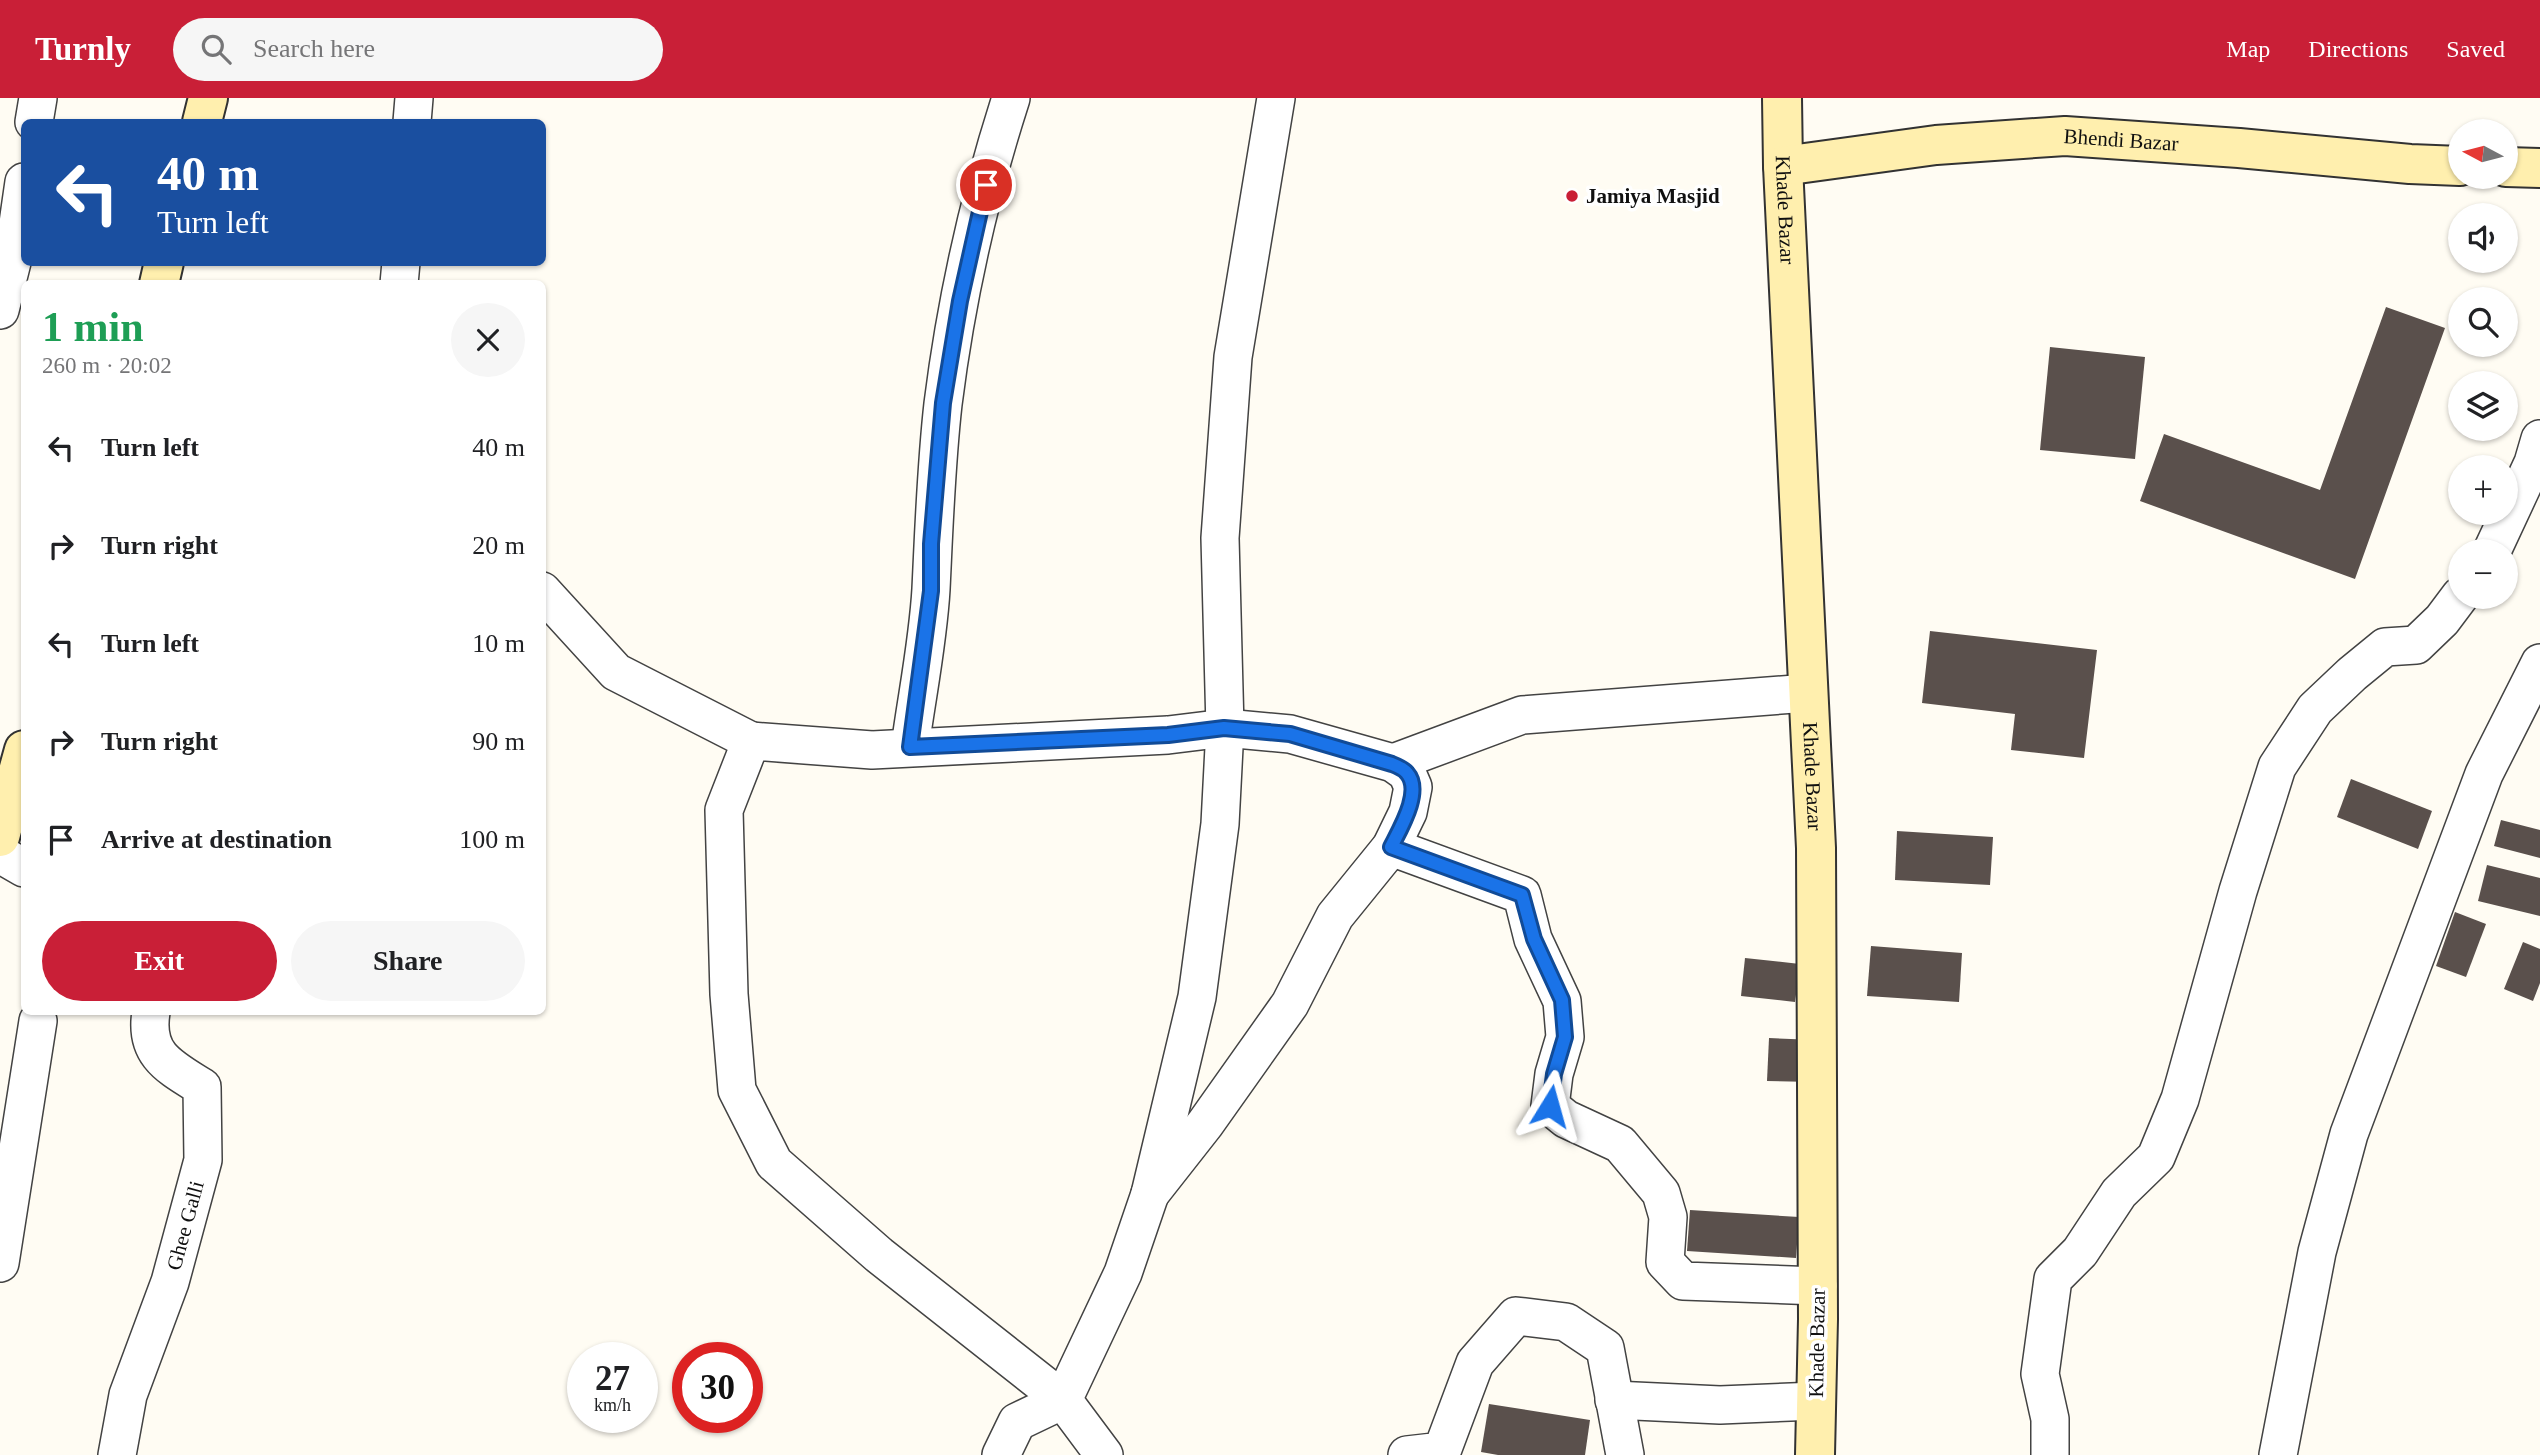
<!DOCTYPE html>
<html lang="en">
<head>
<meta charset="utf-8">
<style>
  body { margin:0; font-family:Georgia,serif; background:#f6f6f6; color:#202124; height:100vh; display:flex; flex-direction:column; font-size:26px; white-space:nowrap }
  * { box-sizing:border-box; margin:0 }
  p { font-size:23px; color:#757577 }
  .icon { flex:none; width:38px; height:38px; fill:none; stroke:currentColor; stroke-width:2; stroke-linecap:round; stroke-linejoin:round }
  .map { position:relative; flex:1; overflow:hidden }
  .sheet { position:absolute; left:21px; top:182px; width:525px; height:735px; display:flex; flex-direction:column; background:#fff; border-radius:10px; box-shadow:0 2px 5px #0004 }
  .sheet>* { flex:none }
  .guide { position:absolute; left:21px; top:21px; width:525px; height:147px; border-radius:10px; box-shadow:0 2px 5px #0004; background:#1a4fa0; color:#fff; overflow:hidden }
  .needle { width:46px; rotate:277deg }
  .fabs { position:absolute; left:2448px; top:21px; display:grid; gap:14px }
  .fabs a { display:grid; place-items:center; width:70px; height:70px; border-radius:50%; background:#fff; box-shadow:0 2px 5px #0004; font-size:35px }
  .speed { position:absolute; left:567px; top:1244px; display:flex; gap:14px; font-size:35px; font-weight:700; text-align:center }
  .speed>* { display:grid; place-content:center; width:91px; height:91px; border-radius:50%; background:#fff; box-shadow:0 2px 5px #0004; line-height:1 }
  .speed small { font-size:18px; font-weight:400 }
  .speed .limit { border:10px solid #d22; background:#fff; color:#111 }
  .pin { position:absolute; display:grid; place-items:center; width:60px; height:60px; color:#fff; margin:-30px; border:4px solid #fff; border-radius:50%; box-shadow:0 2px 7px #0007 }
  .me { position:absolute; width:77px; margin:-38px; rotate:8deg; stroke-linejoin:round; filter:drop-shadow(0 0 5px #0008) }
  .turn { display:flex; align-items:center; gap:24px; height:147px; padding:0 21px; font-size:32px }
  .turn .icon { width:91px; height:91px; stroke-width:2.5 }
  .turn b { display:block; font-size:49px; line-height:60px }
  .round { display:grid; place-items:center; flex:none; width:74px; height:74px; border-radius:37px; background:#f6f6f6 }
  .overview { display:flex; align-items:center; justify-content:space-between; height:119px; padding:0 21px }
  h1 { font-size:42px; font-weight:800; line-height:52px; color:#1e9e55 }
  .primary-button { display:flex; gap:14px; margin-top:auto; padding:14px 21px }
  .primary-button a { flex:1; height:80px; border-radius:42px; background:#c91f37; color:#fff; font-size:28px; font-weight:800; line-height:80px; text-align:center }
  .primary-button a+a { background:#f6f6f6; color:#202124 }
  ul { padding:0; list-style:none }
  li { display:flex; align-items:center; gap:21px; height:98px; padding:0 21px }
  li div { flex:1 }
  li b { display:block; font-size:26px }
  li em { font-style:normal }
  header { display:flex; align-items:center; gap:42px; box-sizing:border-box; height:98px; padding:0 35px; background:#c91f37; color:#fff }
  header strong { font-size:33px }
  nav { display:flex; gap:38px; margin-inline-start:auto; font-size:24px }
  .search { width:490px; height:63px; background:#f6f6f6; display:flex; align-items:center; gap:18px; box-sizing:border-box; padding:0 24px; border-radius:38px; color:#757577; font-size:26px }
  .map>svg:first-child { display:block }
  .building { fill:#5a504c }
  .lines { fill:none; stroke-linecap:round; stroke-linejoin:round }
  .street-casing { stroke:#434343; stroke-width:40 }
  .secondary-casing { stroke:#323232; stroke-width:42 }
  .street { stroke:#fff; stroke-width:37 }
  .secondary { stroke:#ffefae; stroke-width:38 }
  .route-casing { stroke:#114b97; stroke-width:18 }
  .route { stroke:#1a73e8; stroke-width:12 }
  .poi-dot { fill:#c91f37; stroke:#fff; stroke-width:2.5 }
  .labels { text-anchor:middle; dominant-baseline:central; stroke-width:7; stroke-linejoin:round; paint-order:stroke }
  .street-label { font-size:21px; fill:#101010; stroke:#fff }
  .poi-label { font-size:21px; font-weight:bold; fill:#101010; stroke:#fff; text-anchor:start }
</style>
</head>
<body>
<header>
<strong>Turnly</strong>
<div class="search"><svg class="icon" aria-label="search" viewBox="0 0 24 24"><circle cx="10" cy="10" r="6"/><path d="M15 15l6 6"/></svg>Search here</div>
<nav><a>Map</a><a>Directions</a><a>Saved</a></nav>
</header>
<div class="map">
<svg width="2540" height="1357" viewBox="0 0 2540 1357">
  <rect width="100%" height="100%" fill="#fffcf3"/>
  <g class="building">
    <path d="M2386,209L2445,230L2355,481L2140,403L2164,336L2320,392Z"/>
    <path d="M2050,249L2145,259L2135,361L2040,352Z"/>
    <path d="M1930,533L2097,552L2084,660L2011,652L2015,616L1922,605Z"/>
    <path d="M2351,681L2432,713L2418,751L2337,719Z"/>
    <path d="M2501,722L2540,732V760L2494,748Z"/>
    <path d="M1897,733L1993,739L1990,787L1895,782Z"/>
    <path d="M2487,767L2540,780V818L2478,803Z"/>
    <path d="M2455,814L2486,826L2466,879L2436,868Z"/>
    <path d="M2523,844L2540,851V885L2533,903L2504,891Z"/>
    <path d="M1871,848L1962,855L1959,904L1867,898Z"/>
    <path d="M1745,860L1800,866L1795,904L1741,898Z"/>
    <path d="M1769,940L1816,942L1814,984L1767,983Z"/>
    <path d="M1690,1112L1799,1119L1796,1160L1687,1153Z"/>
    <path d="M1489,1306L1590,1322L1585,1357H1498L1481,1354Z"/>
  </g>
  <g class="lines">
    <g class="street-casing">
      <g id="street">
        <path d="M34,24L38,0"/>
        <path d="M412,24L414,0"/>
        <path d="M399,186L401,164"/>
        <path d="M0,212L13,160L24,84"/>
        <path d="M2492,453L2533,365L2540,341"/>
        <path d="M542,493L616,574L751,643"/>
        <path d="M910,649C917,597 928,544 931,491C934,429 936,368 943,306C956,203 979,99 1011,0"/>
        <path d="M1393,665L1522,617L1808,595"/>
        <path d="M1391,749L1522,797L1533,841L1562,903L1565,939L1554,976L1550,1008L1566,1021L1620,1046L1661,1095L1668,1119L1665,1164L1683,1183L1818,1188"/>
        <path d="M0,756L24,770"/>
        <path d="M0,1165L38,923"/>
        <path d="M1614,1302L1720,1307L1816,1303"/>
        <path id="s1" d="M117,1357L128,1297L170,1184L203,1062L202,989C170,969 144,957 151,914"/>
        <path d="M1001,1357L1017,1324L1063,1302L879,1157L774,1065L737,992L729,896L724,712L751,643L872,652L1168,637L1225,630L1290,636L1393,665L1407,675L1413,689L1408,714L1391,749L1335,818L1290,906L1205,1026L1150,1096"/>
        <path d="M1104,1357L1063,1302L1123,1175L1150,1096L1197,899L1220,726L1225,630L1220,440L1233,259L1276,0"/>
        <path d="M1407,1357L1442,1353L1475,1265L1516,1218L1566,1224L1605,1250L1625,1357"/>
        <path d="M2050,1357V1321L2040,1276L2053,1181L2080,1154L2119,1095L2156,1059L2180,1001L2238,793L2277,669L2315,611L2352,576L2385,549L2416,547L2442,522L2460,498"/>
        <path d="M2278,1357L2317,1154L2349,1036L2484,676L2540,565"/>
      </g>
    </g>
    <g class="secondary-casing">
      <g id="secondary">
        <path id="s2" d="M1782,0L1783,68L1816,750L1818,1221L1815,1357"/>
        <path d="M202,24L208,0"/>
        <path id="s3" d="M1783,68L1936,47L2065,38L2239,50L2410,66L2460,68"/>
        <path d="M2506,69L2540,70"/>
        <path d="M159,186L164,164"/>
        <path d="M0,739L24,652"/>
      </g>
    </g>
    <use href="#street" class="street"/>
    <use href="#secondary" class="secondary"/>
  </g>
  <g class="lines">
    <g class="route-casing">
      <path id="route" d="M986,87L960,203L943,305L931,446V493L910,649L1168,637L1224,630L1290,636L1392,666C1397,668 1404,671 1407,675C1423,693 1400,731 1391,749L1522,797L1534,841L1562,902L1565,939L1554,976L1550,1008"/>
    </g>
    <use href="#route" class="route"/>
  </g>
  <circle class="poi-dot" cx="1572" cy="98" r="7"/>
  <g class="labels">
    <g class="street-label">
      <text stroke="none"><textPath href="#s3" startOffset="340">Bhendi Bazar</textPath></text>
      <text stroke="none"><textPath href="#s2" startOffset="112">Khade Bazar</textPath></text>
      <text stroke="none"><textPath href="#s2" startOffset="679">Khade Bazar</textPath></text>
      <text stroke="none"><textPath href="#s1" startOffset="240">Ghee Galli</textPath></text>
      <text transform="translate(1817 1245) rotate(-89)">Khade Bazar</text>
    </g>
    <g class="poi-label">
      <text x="1586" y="98">Jamiya Masjid</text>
    </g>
  </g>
</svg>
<div class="fabs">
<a><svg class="needle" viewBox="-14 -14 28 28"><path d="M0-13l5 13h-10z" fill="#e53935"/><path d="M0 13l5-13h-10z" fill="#757577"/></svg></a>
<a><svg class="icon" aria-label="sound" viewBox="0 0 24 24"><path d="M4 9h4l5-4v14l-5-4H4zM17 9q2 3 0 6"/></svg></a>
<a><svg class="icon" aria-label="search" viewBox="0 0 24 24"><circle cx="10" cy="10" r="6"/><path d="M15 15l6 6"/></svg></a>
<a><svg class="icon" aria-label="layers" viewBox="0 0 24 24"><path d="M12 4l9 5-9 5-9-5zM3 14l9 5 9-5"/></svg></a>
<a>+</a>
<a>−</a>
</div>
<div class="speed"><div>27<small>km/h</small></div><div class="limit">30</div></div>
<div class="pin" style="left:986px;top:87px;background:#d93025"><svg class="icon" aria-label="arrive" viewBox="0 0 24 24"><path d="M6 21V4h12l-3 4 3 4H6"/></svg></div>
<svg class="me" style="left:1550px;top:1008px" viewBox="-20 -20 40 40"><path d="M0-17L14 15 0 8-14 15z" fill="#1a73e8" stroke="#fff" stroke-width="4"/></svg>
<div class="guide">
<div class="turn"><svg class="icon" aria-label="left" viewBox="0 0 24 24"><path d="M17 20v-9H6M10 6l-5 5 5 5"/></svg><div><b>40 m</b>Turn left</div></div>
</div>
<section class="sheet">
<div class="overview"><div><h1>1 min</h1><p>260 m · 20:02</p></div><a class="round"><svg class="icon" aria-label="close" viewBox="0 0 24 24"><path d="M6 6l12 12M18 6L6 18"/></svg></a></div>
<ul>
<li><svg class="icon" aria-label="left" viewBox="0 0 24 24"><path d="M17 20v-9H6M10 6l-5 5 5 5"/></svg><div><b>Turn left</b></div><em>40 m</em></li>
<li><svg class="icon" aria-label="right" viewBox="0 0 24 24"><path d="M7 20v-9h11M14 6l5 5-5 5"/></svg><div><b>Turn right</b></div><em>20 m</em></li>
<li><svg class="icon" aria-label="left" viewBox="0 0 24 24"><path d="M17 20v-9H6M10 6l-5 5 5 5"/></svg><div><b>Turn left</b></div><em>10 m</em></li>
<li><svg class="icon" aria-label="right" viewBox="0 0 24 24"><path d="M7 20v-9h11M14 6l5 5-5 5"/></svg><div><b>Turn right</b></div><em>90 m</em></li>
<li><svg class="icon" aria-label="arrive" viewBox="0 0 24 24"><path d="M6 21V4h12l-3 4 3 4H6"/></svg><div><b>Arrive at destination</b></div><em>100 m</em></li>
</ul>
<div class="primary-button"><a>Exit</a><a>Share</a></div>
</section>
</div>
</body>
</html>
